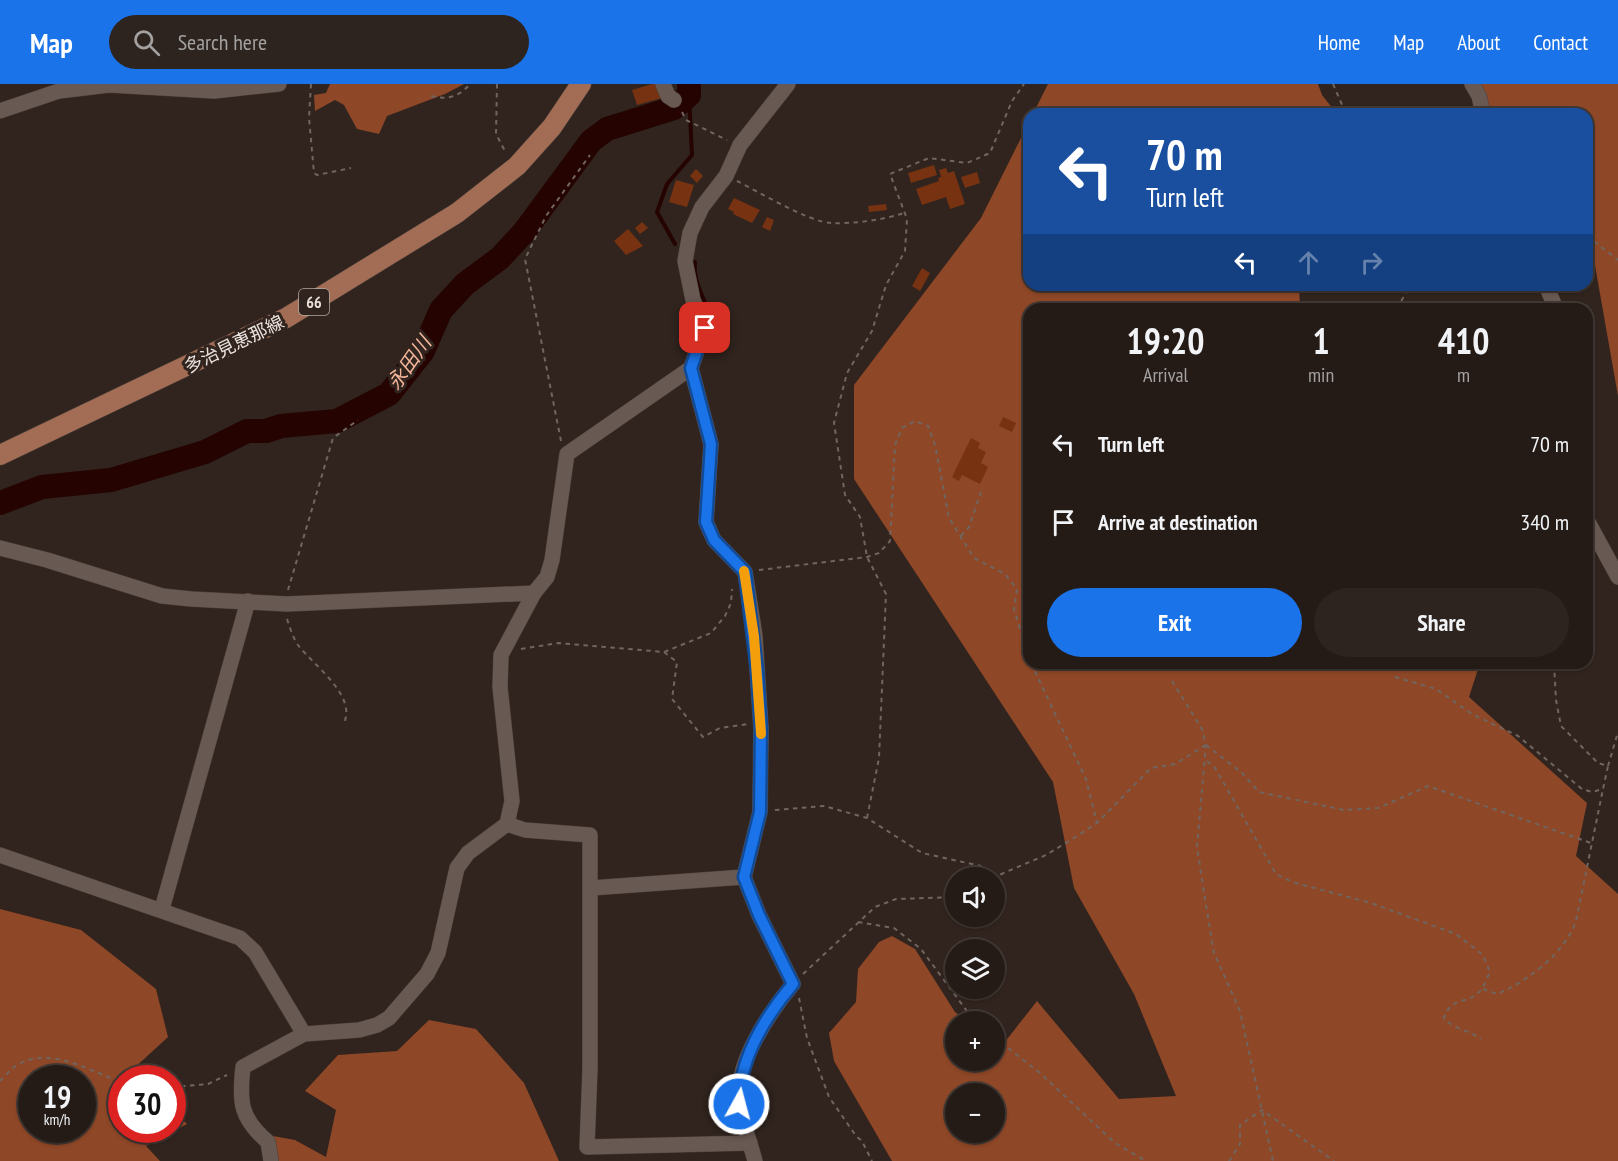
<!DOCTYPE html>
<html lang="en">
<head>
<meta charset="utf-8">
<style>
  body { margin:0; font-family:"PT Sans Narrow","Noto Sans JP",sans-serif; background:#2d241f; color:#f1f3f6; height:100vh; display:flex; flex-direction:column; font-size:22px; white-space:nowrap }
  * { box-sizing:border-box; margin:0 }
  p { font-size:20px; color:#a3a1a1 }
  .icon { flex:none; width:33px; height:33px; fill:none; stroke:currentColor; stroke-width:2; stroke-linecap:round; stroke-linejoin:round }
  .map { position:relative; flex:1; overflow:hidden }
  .side { position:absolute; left:1023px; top:219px; width:570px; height:366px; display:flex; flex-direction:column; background:#251b16; border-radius:18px; box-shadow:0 2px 4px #0004,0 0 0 2px #423935 }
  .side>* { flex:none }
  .top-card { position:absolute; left:1023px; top:24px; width:570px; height:183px; border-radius:18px; box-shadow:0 2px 4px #0004,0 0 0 2px #423935; background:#1a4fa0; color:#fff; overflow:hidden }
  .tools { position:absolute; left:945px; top:783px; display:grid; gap:12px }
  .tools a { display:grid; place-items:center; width:60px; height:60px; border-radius:50%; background:#251b16; box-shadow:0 2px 4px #0004,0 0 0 2px #423935; font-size:30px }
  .speed { position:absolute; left:18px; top:981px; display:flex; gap:12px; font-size:30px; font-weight:700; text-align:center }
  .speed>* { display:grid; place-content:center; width:78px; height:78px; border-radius:50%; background:#251b16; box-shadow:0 2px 4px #0004,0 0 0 2px #423935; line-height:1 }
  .speed small { font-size:15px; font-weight:400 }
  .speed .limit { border:9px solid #d22; background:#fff; color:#111 }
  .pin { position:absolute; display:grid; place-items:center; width:51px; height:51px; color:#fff; margin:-26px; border-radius:12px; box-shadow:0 3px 9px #0006 }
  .me { position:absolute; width:66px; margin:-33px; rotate:7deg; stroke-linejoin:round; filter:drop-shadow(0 0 4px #0008) }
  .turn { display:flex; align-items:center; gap:21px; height:126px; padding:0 24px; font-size:27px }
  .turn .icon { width:78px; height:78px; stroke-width:2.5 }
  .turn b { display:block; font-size:42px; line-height:51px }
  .lanes { display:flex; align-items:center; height:57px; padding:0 24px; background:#0003; justify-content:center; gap:30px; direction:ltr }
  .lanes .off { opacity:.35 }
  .eta { display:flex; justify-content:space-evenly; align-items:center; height:102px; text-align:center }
  .eta b { font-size:36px; font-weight:700; line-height:42px }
  .primary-button { display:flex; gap:12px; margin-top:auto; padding:12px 24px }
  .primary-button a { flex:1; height:69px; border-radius:36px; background:#1a73e8; color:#fff; font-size:24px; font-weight:700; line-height:69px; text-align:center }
  .primary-button a+a { background:#2d241f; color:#f1f3f6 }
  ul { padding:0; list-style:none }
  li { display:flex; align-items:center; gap:18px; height:78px; padding:0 24px }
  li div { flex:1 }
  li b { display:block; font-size:22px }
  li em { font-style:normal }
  header { display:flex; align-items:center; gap:36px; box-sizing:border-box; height:84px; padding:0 30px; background:#1a73e8; color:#fff }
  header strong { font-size:28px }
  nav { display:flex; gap:33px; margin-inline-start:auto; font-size:21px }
  .search { width:420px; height:54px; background:#2d241f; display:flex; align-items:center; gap:15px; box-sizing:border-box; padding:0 21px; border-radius:33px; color:#a3a1a1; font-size:22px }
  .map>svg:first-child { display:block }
  .forest { fill:#8e4727; fill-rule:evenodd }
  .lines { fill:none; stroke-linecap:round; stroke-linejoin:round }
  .stream { stroke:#240300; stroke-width:4 }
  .river { stroke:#240300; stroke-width:24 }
  .building { fill:#731 }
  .minor-casing { stroke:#4b403b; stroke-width:16 }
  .major-casing { stroke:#4b403b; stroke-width:21 }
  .path { stroke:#70655f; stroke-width:2; stroke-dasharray:4.5 4.5; stroke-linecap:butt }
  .minor { stroke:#695953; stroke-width:15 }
  .major { stroke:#a36c54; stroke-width:20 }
  .route-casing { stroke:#114b97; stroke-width:15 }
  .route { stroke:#1a73e8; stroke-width:10 }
  .slow { stroke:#f59e0b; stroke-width:10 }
  .labels { text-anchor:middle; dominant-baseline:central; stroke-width:6; stroke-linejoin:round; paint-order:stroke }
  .shield { fill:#31241e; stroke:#b3a9a4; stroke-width:1.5 }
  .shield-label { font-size:16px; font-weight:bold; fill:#ebe2de }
  .street-label { font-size:18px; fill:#ebe2de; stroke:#31241e }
  .water-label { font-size:20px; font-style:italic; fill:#f3b59a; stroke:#31241e }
</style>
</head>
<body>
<header>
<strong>Map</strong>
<div class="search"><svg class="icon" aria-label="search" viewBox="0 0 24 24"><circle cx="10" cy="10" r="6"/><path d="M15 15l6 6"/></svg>Search here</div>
<nav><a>Home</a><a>Map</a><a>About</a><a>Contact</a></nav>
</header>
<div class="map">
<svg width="1618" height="1077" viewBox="0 0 1618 1077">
  <rect width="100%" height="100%" fill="#31241e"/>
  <g class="forest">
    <path d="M330,0H464L445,10L387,32L379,50L357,45L344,21L335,16L315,27L314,11L326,9Z"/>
    <path d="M1048,0H1318L1322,11L1337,30H1033Z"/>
    <path d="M1471,0H1618V312L1587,136V30H1495Z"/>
    <path d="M1029,38V201H1299L1300,225H1029V579H1480L1469,613L1587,719L1576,772L1618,810V1077H892L834,977L829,949L856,918L858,885L879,858L892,852L915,865L955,928L967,937L956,938V976H994L995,959L1001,963L1037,917L1119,1015L1176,1012L1134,910L1074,804L1053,698L854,395V301L981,134ZM956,1010H994V1048H956Z"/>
    <path d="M0,825L81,846L156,905L168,953L131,987L138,994H122V1046H172L173,1026L187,1040L146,1062L160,1077H0ZM82,994V1046H32V994Z"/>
    <path d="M429,936L476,945L524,999L559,1077H276L273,1052L295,1056L326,1073L336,1026L305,1007L338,971L397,967Z"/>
  </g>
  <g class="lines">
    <g class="stream">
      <path d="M675,160L657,128L667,100L692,71L689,11"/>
      <path d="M695,178C692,204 714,228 717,253L702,270"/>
    </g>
    <path class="river" d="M0,419L42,403L111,396L205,368L247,347H266L281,342L337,337L389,310L423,267L441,226L465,200L500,174L524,148L591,57L607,45L674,24L689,11V0"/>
  </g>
  <g class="building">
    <path d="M652,0H658L662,14L637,21L632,6Z"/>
    <path d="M934,81L937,91L911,99L908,89Z"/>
    <path d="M946,84L948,89L954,87L965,120L950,125L946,113L922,121L916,105L939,97L938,94L941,93L939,86Z"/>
    <path d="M696,85L703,92L697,99L690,92Z"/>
    <path d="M977,88L980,99L965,104L961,93Z"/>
    <path d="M676,96L694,101L687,123L669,118Z"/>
    <path d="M734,114L760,126L752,139L733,130L734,128L728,125Z"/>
    <path d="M886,120L887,126L869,128L868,122Z"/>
    <path d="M767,133L774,136L770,147L762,143Z"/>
    <path d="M642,138L648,144L640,150L635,144Z"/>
    <path d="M628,145L643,162L626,171L614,157Z"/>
    <path d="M922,184L930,189L920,207L912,202Z"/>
    <path d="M1003,333L1016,339L1012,348L999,342Z"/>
    <path d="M971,354L980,359L978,364L986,368L981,379L988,383L980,400L962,391L959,397L952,393Z"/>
  </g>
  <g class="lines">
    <g class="minor-casing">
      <g id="minor">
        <path d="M663,0L668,12L674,16"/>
        <path d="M1472,0L1479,12L1483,30"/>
        <path d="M0,27L59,7L109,1L214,7L279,0"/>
        <path d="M1546,201L1556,225"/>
        <path d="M691,284L711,360L706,438L714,456L745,488L755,552L761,645L760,728L744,793L759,831L793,900C769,929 735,979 739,1019C742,1038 750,1058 755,1077"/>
        <path d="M1587,436L1618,493"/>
        <path d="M0,464L47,476L162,512L191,515L287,520L534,509"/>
        <path d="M507,740L525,746L590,751V985L587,1063L750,1059"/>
        <path d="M0,771L240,854L255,868L304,950"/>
        <path d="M591,804L744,793"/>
        <path d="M162,825L248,517"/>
        <path d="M271,1077L268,1058C240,1034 239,1018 243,983L304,950L359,946L377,941L389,934L427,890L438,869L457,784L468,769L507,740L512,717L500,603L501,571L534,509L547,493L552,476L567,370L691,284L705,244L693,216L685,177L690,149L702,123L726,92L740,61L788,0"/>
      </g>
    </g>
    <g class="major-casing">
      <path id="major" d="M0,371L286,234L457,129L517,82L552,43L581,0"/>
    </g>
    <g class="path">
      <path d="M311,0L309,34L314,89L317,91L351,84"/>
      <path d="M497,0L496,50L506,69"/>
      <path d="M1333,0L1346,30"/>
      <path d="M431,12C447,16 459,13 470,0"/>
      <path d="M682,28L686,36L727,56"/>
      <path d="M737,97C759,108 809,138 831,139C853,140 883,136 904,129"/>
      <path d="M1587,134L1591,133"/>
      <path d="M1587,152L1618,176"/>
      <path d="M1362,225L1366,217"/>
      <path d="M1397,225L1410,201"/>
      <path d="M561,357L525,175L546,132L590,71"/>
      <path d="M961,452L969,443L981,408"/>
      <path d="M759,486L867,473L879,469L890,457L895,361L902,344L915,337L928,342L935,361L949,434L974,474L1005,490L1017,505L1014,525L1029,574"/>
      <path d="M288,506L333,354L358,336"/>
      <path d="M287,535C290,544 293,554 298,561C312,580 357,611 344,639"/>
      <path d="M521,565L558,559L664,568L711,549L725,532L731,519L732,505"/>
      <path d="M664,568L677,578L672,615L703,653L720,644L748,640"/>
      <path d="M1031,579L1086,695L1097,739"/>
      <path d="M1395,593L1436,605L1472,630L1518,652L1582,705L1592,708L1603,705L1608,682L1598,679L1561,642L1556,616L1554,579"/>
      <path d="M1172,597L1202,645L1206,661L1197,763L1206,821L1214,869L1240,927L1273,1077"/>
      <path d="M1206,661L1242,689L1259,708L1344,726L1378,724L1428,702L1591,759"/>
      <path d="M1207,677L1215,684L1276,790L1292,798L1371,819L1456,850L1483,871L1490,888C1487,893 1485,901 1481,906C1468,922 1451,911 1444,934C1453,945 1469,946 1481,955"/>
      <path d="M1608,682L1618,648"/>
      <path d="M775,726L824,722L867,734L922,769L981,782V794"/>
      <path d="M867,734L879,674L886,510L867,473L860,433L845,411L834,339L847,289L872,247L886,201L905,167L907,135L890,90L929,74L967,79L990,69L1012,17L1024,0"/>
      <path d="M992,794L1046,771L1074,754L1097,739L1151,684L1175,680L1206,661"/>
      <path d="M858,838L894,844L921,865L975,938"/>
      <path d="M803,890L875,823L896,815L956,813"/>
      <path d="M1483,905L1497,910C1528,897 1565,869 1576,837L1603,705"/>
      <path d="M799,914L807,954L829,1013L856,1052L862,1057L872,1077"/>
      <path d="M994,953L1040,989L1115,1059L1146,1077"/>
      <path d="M0,997C5,992 11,985 17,981C51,961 90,988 122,998"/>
      <path d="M172,1003L208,1000L227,991"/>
      <path d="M1229,1077L1240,1060V1041L1262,1026L1334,1077"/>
    </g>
    <use href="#minor" class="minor"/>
    <use href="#major" class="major"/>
  </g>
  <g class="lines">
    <g class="route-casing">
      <path id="route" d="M705,244L691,284L711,360L706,438L714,456L745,488L757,586L761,645L760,728L744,793L759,831L793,900C765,933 739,975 739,1020"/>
    </g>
    <use href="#route" class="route"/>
    <path class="slow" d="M744,487L754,552L761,650"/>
  </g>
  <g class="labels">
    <rect class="shield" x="299" y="205" width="30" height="26" rx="4.5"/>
    <g class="shield-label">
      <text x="314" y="218">66</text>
    </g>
    <g class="street-label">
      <text transform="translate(234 260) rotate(-26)">多治見恵那線</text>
    </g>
    <g class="water-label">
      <text transform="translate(409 279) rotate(-55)">永田川</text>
    </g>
  </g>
</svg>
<div class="tools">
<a><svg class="icon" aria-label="sound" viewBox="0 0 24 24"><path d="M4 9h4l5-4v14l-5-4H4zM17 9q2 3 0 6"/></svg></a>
<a><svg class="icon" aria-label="layers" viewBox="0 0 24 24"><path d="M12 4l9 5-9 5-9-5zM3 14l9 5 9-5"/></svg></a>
<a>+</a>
<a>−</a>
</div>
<div class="speed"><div>19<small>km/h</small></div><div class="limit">30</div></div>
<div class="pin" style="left:705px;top:244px;background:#d93025"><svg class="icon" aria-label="arrive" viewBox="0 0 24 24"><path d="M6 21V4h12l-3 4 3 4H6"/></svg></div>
<svg class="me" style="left:739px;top:1020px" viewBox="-20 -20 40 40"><circle r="17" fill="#1a73e8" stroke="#fff" stroke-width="3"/><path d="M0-11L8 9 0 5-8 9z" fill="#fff"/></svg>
<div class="top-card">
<div class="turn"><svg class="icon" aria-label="left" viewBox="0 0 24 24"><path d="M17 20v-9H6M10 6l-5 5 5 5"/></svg><div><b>70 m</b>Turn left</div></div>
<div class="lanes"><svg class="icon" aria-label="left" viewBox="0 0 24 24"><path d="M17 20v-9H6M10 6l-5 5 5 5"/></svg><svg class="icon off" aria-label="ahead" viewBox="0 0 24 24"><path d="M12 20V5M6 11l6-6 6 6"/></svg><svg class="icon off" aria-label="right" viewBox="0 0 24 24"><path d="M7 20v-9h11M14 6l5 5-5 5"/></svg></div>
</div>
<section class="side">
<div class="eta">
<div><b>19:20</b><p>Arrival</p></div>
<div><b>1</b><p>min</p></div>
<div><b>410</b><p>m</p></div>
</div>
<ul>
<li><svg class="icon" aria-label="left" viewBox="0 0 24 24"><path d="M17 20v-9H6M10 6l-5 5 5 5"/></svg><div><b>Turn left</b></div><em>70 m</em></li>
<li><svg class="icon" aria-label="arrive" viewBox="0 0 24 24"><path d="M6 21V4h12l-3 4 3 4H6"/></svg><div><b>Arrive at destination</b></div><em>340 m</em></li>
</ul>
<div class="primary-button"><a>Exit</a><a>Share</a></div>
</section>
</div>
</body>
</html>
